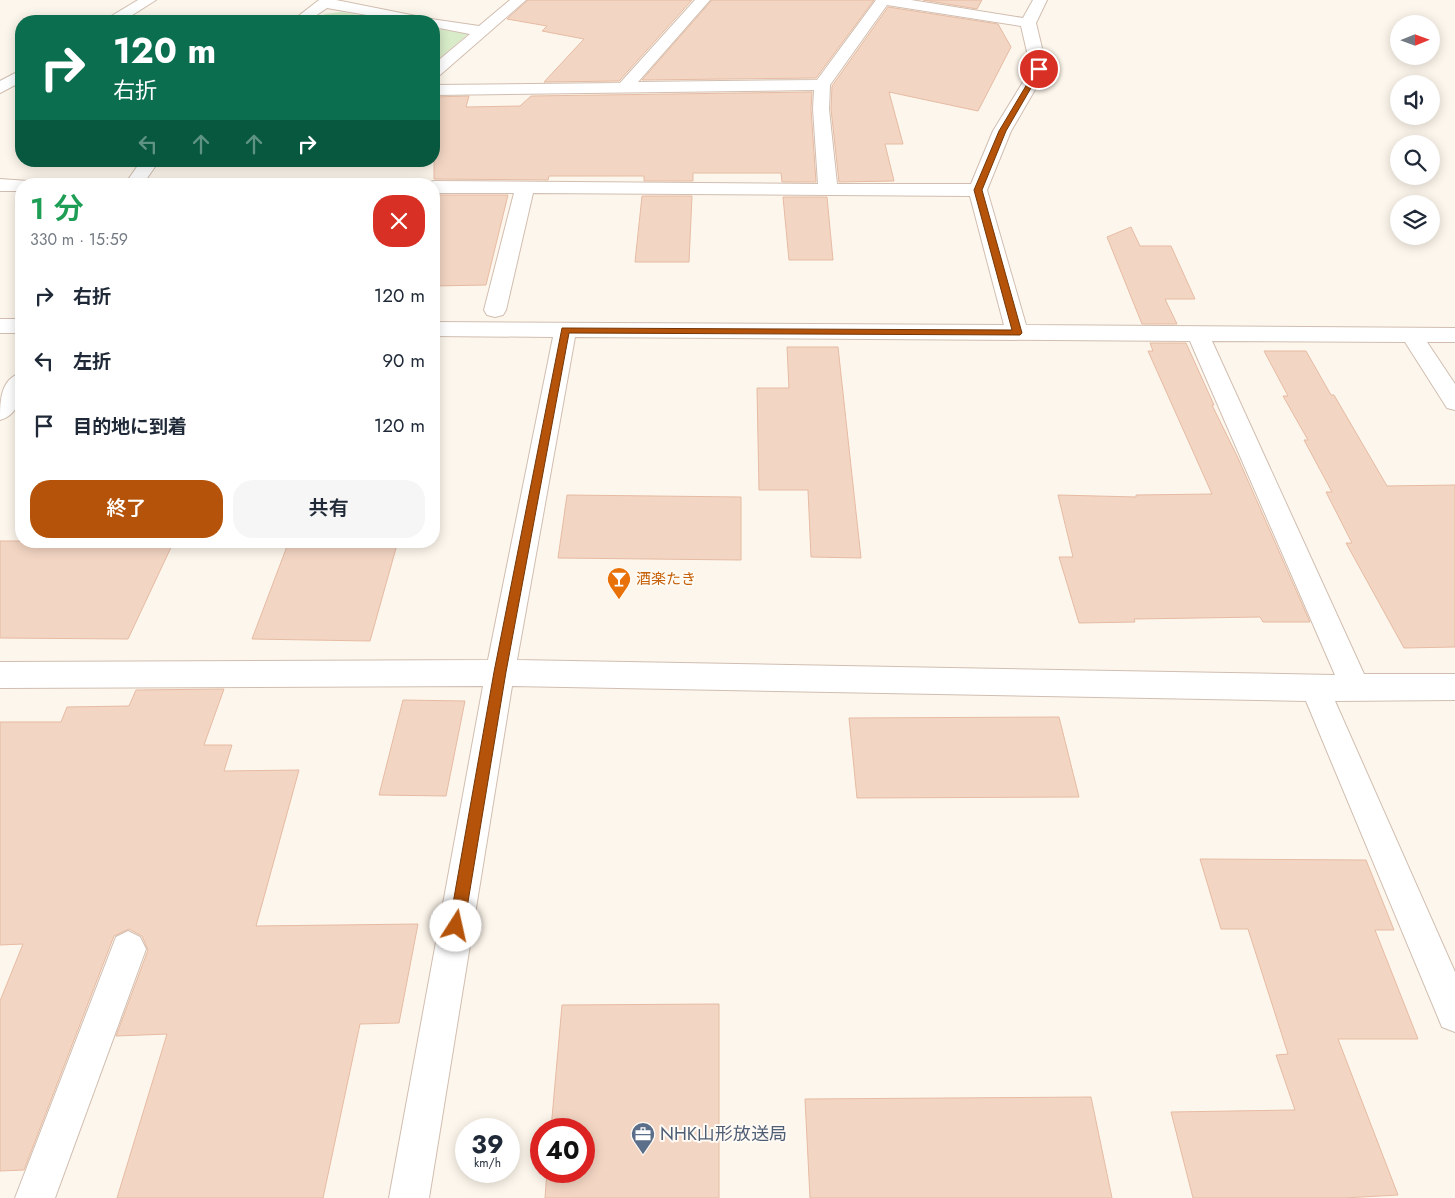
<!DOCTYPE html>
<html lang="ja">
<head>
<meta charset="utf-8">
<style>
  body { margin:0; font-family:Jost,"Noto Sans JP",sans-serif; background:#f6f6f7; color:#1f2937; height:100vh; display:flex; flex-direction:column; font-size:19px; white-space:nowrap }
  * { box-sizing:border-box; margin:0 }
  p { font-size:16px; color:#747a83 }
  .icon { flex:none; width:28px; height:28px; fill:none; stroke:currentColor; stroke-width:2; stroke-linecap:round; stroke-linejoin:round }
  .map { position:relative; flex:1; overflow:hidden }
  .side { position:absolute; left:15px; top:178px; width:425px; height:370px; display:flex; flex-direction:column; background:#fff; border-radius:20px; box-shadow:0 2px 12px #0003 }
  .side>* { flex:none }
  .banner { position:absolute; left:15px; top:15px; width:425px; height:152px; border-radius:20px; box-shadow:0 2px 12px #0003; background:#0b6e4f; color:#fff; overflow:hidden }
  .needle { width:32px; rotate:89deg }
  .controls { position:absolute; left:1390px; top:15px; display:grid; gap:10px }
  .controls a { display:grid; place-items:center; width:50px; height:50px; border-radius:50%; background:#fff; box-shadow:0 2px 12px #0003; font-size:25px }
  .speed { position:absolute; left:455px; top:1118px; display:flex; gap:10px; font-size:25px; font-weight:700; text-align:center }
  .speed>* { display:grid; place-content:center; width:65px; height:65px; border-radius:50%; background:#fff; box-shadow:0 2px 12px #0003; line-height:1 }
  .speed small { font-size:12px; font-weight:400 }
  .speed .limit { border:8px solid #d22; background:#fff; color:#111 }
  .pin { position:absolute; display:grid; place-items:center; width:42px; height:42px; color:#fff; margin:-21px; border:2px solid #fff; border-radius:50%; box-shadow:0 1px 5px #0007 }
  .me { position:absolute; width:55px; margin:-28px; rotate:10deg; stroke-linejoin:round; filter:drop-shadow(0 0 4px #0008) }
  .turn { display:flex; align-items:center; gap:18px; height:105px; padding:0 15px; font-size:22px }
  .turn .icon { width:65px; height:65px; stroke-width:2.5 }
  .turn b { display:block; font-size:35px; line-height:42px }
  .lanes { display:flex; align-items:center; height:48px; padding:0 15px; background:#0003; justify-content:center; gap:25px; direction:ltr }
  .lanes .off { opacity:.35 }
  .round { display:grid; place-items:center; flex:none; width:52px; height:52px; border-radius:20px; background:#f6f6f7 }
  .head { display:flex; align-items:center; justify-content:space-between; height:85px; padding:0 15px }
  h1 { font-size:30px; font-weight:600; line-height:38px; color:#1e9e55 }
  .primary-button { display:flex; gap:10px; margin-top:auto; padding:10px 15px }
  .primary-button a { flex:1; height:58px; border-radius:20px; background:#b45309; color:#fff; font-size:20px; font-weight:600; line-height:58px; text-align:center }
  .primary-button a+a { background:#f6f6f7; color:#1f2937 }
  ul { padding:0; list-style:none }
  li { display:flex; align-items:center; gap:15px; height:65px; padding:0 15px }
  li div { flex:1 }
  li b { display:block; font-size:19px }
  li em { font-style:normal }
  .map>svg:first-child { display:block }
  .green { fill:#d8ecc9 }
  .building { fill:#f3d5c3; stroke:#e6bba3 }
  .lines { fill:none; stroke-linecap:round; stroke-linejoin:round }
  .minor-casing { stroke:#d1beb0; stroke-width:2 }
  .minor { fill:#fff; fill-rule:evenodd }
  .route { fill:#b45309; stroke:#753606 }
  .labels { text-anchor:middle; dominant-baseline:central; stroke-width:4; stroke-linejoin:round; paint-order:stroke }
  .food-label { font-size:15px; fill:#c56008; stroke:#fffaf3; text-anchor:start }
  .near-service-label { font-size:18px; fill:#4e5e75; stroke:#fffaf3; text-anchor:start }
</style>
</head>
<body>
<div class="map">
<svg width="1455" height="1198" viewBox="0 0 1455 1198">
  <rect width="100%" height="100%" fill="#fdf6ec"/>
  <g class="green">
    <path d="M341,12L394,21H315L325,14Z"/>
    <path d="M434,28L468,34L434,63Z"/>
  </g>
  <g class="building">
    <path d="M528,0H692L619,81L544,82L584,39L542,31L547,26L507,19Z"/>
    <path d="M712,0H874L816,78L642,80Z"/>
    <path d="M923,0H982L977,9Z"/>
    <path d="M888,7L998,24L1011,47L978,111L889,92L903,144H885L894,181L839,182L831,109L832,86Z"/>
    <path d="M812,92L811,109L816,182H782L781,173H693V181H644V176H549L548,180L434,179V97L469,96L466,107L520,106L531,96Z"/>
    <path d="M434,195H508L486,285L434,286Z"/>
    <path d="M642,196H692L689,262H635Z"/>
    <path d="M783,197H827L833,260H789Z"/>
    <path d="M1131,227L1140,246H1171L1195,299H1165L1177,324H1142L1107,237Z"/>
    <path d="M1150,343H1186L1214,405H1212L1238,458L1310,622H1263L1260,617L1134,619L1135,622L1079,623L1059,557H1073L1058,495L1136,497V495L1212,494L1148,351H1153Z"/>
    <path d="M787,347H838L861,558L811,557L808,490H759L757,388H789Z"/>
    <path d="M1264,351H1306L1331,395H1334L1387,486L1455,485V647L1404,648L1346,543H1352L1326,492H1332L1304,440H1308L1283,396H1288Z"/>
    <path d="M567,495L741,497V560L558,558Z"/>
    <path d="M0,541H174L128,639L0,638Z"/>
    <path d="M289,541H398L370,641L252,639Z"/>
    <path d="M224,689L204,745H232L224,771L299,770L256,926L418,924L399,1023L360,1024L323,1198H117L167,1034L116,1036L148,950L142,936L129,929L114,936L24,1170L0,1171V1001L23,944L0,945V722H61L67,707L129,706L136,690Z"/>
    <path d="M403,700L465,701L446,796L379,795Z"/>
    <path d="M1059,717L1079,797L857,798L849,718Z"/>
    <path d="M1200,859L1366,860L1394,930H1375L1418,1039H1338L1398,1195L1344,1198H1193L1171,1112L1295,1110L1276,1055L1288,1054L1248,929H1221Z"/>
    <path d="M719,1004V1198H545L547,1171H584V1129H551L562,1005Z"/>
    <path d="M1091,1097L1112,1198H810L805,1099Z"/>
  </g>
  <g class="lines">
    <g class="minor-casing">
      <g id="minor">
        <path d="M138,0H156L123,21H105L108,18Z"/>
        <path d="M319,0H336L431,19L479,26L510,0H526L440,75L434,77V64L470,34L434,27V21H401L327,8L308,21H292Z"/>
        <path d="M695,0H710L638,82L817,80L876,0H911L1023,18L1033,0H1047L1036,23L1047,69L1011,131L987,190L1026,325L1455,328V342H1427L1455,384V410L1447,408L1405,342L1212,341L1364,674H1455V700L1335,701L1455,972V1032L1442,1027L1306,701L512,686L429,1198H389L483,686L0,688V662L488,660L553,337L434,336V322L1004,325L970,196L533,193L506,310L503,315L495,317L487,315L484,310L514,193H434V184L427,183L434,181L818,184L813,109L814,90L434,95V85L620,83ZM887,5L1021,26L1031,69L993,131L971,184H837L829,109L830,85ZM575,337L1190,341L1335,675L517,660Z"/>
        <path d="M21,70V82L0,93V81Z"/>
        <path d="M141,161H159L143,184H125Z"/>
        <path d="M0,179L28,181L29,184H21V191H0Z"/>
        <rect x="0" y="319" width="21" height="14"/>
        <path d="M21,373C22,392 21,414 0,420C0,402 0,379 21,373Z"/>
        <path d="M128,931L140,937L146,949L55,1198H15L116,937Z"/>
      </g>
    </g>
    <use href="#minor" class="minor"/>
  </g>
  <path class="route" d="M1039,67L1042,69L1006,131L982,190L1022,333L1020,335L569,333L506,672L464,926L461,931L456,933L451,931L449,926L494,672L562,328L1012,330L974,190L999,131L1036,69Z"/>
  <defs>
    <g id="bar-pin" transform="scale(1.25)"><path d="M0 17L-7.5 6A9.5 9.5 0 1 1 7.5 6Z" fill="#e8710a" stroke="#fffaf3"/><path d="M-6-5H6L.8 .8V4.5H3.5V6h-7V4.5H-.8V.8Z" fill="#fff"/></g>
    <g id="office-pin" transform="scale(1.25)"><path d="M0 17L-7.5 6A9.5 9.5 0 1 1 7.5 6Z" fill="#5c6f8a" stroke="#fffaf3"/><path d="M-6-3h4V-5.5h4V-3h4V5H-6ZM-1-4.5V-3h2v-1.5ZM-6 0V1H6V0Z" fill="#fff"/></g>
  </defs>
  <g fill-rule="evenodd">
    <use href="#bar-pin" x="619" y="579"/>
    <use href="#office-pin" x="643" y="1134"/>
  </g>
  <g class="labels">
    <g class="food-label">
      <text x="636" y="579">酒楽たき</text>
    </g>
    <g class="near-service-label">
      <text x="660" y="1134">NHK山形放送局</text>
    </g>
  </g>
</svg>
<div class="controls">
<a><svg class="needle" viewBox="-14 -14 28 28"><path d="M0-13l5 13h-10z" fill="#e53935"/><path d="M0 13l5-13h-10z" fill="#747a83"/></svg></a>
<a><svg class="icon" aria-label="sound" viewBox="0 0 24 24"><path d="M4 9h4l5-4v14l-5-4H4zM17 9q2 3 0 6"/></svg></a>
<a><svg class="icon" aria-label="search" viewBox="0 0 24 24"><circle cx="10" cy="10" r="6"/><path d="M15 15l6 6"/></svg></a>
<a><svg class="icon" aria-label="layers" viewBox="0 0 24 24"><path d="M12 4l9 5-9 5-9-5zM3 14l9 5 9-5"/></svg></a>
</div>
<div class="speed"><div>39<small>km/h</small></div><div class="limit">40</div></div>
<div class="pin" style="left:1039px;top:69px;background:#d93025"><svg class="icon" aria-label="arrive" viewBox="0 0 24 24"><path d="M6 21V4h12l-3 4 3 4H6"/></svg></div>
<svg class="me" style="left:456px;top:926px" viewBox="-20 -20 40 40"><circle r="19" fill="#fff"/><path d="M0-13L10 11 0 6-10 11z" fill="#b45309"/></svg>
<div class="banner">
<div class="turn"><svg class="icon" aria-label="right" viewBox="0 0 24 24"><path d="M7 20v-9h11M14 6l5 5-5 5"/></svg><div><b>120 m</b>右折</div></div>
<div class="lanes"><svg class="icon off" aria-label="left" viewBox="0 0 24 24"><path d="M17 20v-9H6M10 6l-5 5 5 5"/></svg><svg class="icon off" aria-label="ahead" viewBox="0 0 24 24"><path d="M12 20V5M6 11l6-6 6 6"/></svg><svg class="icon off" aria-label="ahead" viewBox="0 0 24 24"><path d="M12 20V5M6 11l6-6 6 6"/></svg><svg class="icon" aria-label="right" viewBox="0 0 24 24"><path d="M7 20v-9h11M14 6l5 5-5 5"/></svg></div>
</div>
<section class="side">
<div class="head"><div><h1>1 分</h1><p>330 m · 15:59</p></div><a class="round" style="background:#d93025;color:#fff"><svg class="icon" aria-label="close" viewBox="0 0 24 24"><path d="M6 6l12 12M18 6L6 18"/></svg></a></div>
<ul>
<li><svg class="icon" aria-label="right" viewBox="0 0 24 24"><path d="M7 20v-9h11M14 6l5 5-5 5"/></svg><div><b>右折</b></div><em>120 m</em></li>
<li><svg class="icon" aria-label="left" viewBox="0 0 24 24"><path d="M17 20v-9H6M10 6l-5 5 5 5"/></svg><div><b>左折</b></div><em>90 m</em></li>
<li><svg class="icon" aria-label="arrive" viewBox="0 0 24 24"><path d="M6 21V4h12l-3 4 3 4H6"/></svg><div><b>目的地に到着</b></div><em>120 m</em></li>
</ul>
<div class="primary-button"><a>終了</a><a>共有</a></div>
</section>
</div>
</body>
</html>
